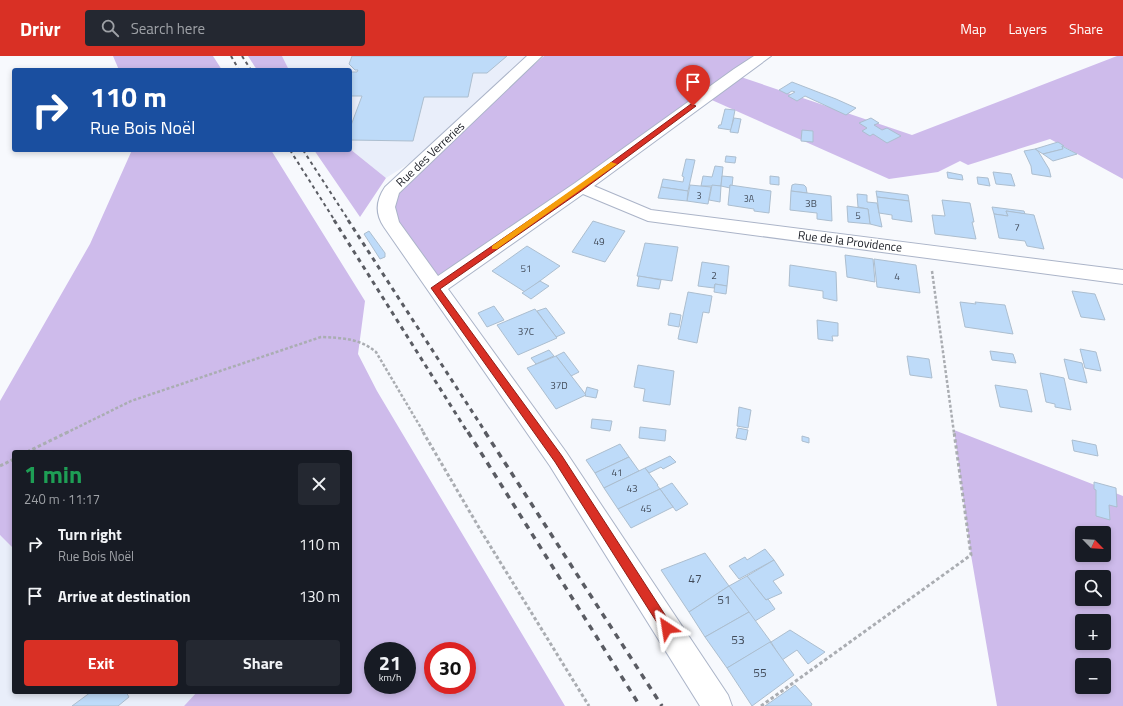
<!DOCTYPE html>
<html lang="en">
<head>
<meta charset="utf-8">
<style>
  body { margin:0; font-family:"Titillium Web",sans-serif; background:#242831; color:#f1f3f6; height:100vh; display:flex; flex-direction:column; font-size:15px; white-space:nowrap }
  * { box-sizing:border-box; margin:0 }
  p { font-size:13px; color:#9ea1a6 }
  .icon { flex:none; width:22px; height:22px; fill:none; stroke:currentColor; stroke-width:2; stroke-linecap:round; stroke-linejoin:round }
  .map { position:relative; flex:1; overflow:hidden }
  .side { position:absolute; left:12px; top:394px; width:340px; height:244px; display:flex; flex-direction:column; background:#171b24; border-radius:4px; box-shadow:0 2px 6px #0003 }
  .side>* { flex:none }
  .hud { position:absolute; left:12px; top:12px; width:340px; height:84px; border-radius:4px; box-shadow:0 2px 6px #0003; background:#1a4fa0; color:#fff; overflow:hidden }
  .needle { width:26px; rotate:115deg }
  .tools { position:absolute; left:1075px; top:470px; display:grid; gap:8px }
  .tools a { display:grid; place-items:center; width:36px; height:36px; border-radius:4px; background:#171b24; box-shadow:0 2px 6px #0003; font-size:20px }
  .speed { position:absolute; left:364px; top:586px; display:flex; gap:8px; font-size:20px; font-weight:700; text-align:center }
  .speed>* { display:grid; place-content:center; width:52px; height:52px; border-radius:50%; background:#171b24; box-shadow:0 2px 6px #0003; line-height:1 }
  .speed small { font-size:10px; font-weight:400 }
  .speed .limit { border:6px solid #d22; background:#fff; color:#111 }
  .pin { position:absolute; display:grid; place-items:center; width:34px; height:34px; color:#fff; margin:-41px -17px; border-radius:50% 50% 50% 0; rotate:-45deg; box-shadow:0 0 4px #0007 }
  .pin .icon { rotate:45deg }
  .me { position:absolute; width:44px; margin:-22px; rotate:327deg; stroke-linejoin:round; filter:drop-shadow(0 0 3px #0008) }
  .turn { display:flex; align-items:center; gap:14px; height:84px; padding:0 12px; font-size:18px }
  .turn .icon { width:52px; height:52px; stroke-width:2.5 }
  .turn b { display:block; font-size:28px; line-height:34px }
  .round { display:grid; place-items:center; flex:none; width:42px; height:42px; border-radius:4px; background:#242831 }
  .headline { display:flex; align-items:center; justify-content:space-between; height:68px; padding:0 12px }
  h1 { font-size:24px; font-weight:700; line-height:30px; color:#1e9e55 }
  .action { display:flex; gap:8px; margin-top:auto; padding:8px 12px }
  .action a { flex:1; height:46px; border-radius:4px; background:#d93025; color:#fff; font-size:16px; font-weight:700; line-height:46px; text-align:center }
  .action a+a { background:#242831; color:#f1f3f6 }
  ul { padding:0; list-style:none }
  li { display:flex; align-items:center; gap:12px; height:52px; padding:0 12px }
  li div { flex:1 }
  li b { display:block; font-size:15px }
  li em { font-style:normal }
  header { display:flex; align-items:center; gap:24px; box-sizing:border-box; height:56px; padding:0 20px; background:#d93025; color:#fff }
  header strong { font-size:19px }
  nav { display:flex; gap:22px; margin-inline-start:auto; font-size:14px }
  .search { width:280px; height:36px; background:#242831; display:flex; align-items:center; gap:10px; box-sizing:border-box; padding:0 14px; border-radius:4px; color:#9ea1a6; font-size:15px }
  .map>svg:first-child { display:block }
  .built { fill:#e9eefa }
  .green { fill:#cebbeb; fill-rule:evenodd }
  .building { fill:#bedbf9; stroke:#acbecf }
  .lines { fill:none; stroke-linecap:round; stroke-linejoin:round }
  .street-casing { stroke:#abb4c8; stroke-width:2 }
  .path-far1 { stroke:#aaadb2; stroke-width:2.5; stroke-dasharray:3 2; stroke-linecap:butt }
  .path { stroke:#aaadb2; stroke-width:3; stroke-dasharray:3.5 2.5; stroke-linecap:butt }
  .street { fill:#fff; fill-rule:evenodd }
  .rail-far2 { stroke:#5a5c63; stroke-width:2; stroke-dasharray:3.5 3.5; stroke-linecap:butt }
  .rail-far1 { stroke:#5a5c63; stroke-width:3; stroke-dasharray:4.5 4.5; stroke-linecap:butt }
  .rail { stroke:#5a5c63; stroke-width:3.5; stroke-dasharray:6 6; stroke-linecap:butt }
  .route { fill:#d93025; stroke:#8d1f18 }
  .slow { fill:#f59e0b }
  .labels { text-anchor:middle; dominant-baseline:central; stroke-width:3; stroke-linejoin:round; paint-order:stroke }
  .far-number-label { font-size:9px; fill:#434c5a }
  .number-label { font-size:10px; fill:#434c5a }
  .street-label { font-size:12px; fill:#1a1d25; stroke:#fff }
  .near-number-label { font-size:12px; fill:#434c5a }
</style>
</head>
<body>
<header>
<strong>Drivr</strong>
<div class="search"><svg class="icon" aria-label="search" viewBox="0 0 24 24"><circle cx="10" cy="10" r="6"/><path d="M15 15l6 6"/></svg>Search here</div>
<nav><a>Map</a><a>Layers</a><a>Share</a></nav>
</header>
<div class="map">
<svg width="1123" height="650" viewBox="0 0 1123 650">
  <rect width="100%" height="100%" fill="#f7f9fd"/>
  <g class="built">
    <path d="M282,0H535L446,84L386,122L350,93V14H289Z"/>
    <path d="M0,479L14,493V636H197L184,650H0Z"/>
  </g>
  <g class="green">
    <path d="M113,0H213L222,14H119Z"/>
    <path d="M248,0H282L289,14H257Z"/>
    <path d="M544,0H766L735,19L912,79L1117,0H1123V123L1050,83L968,109L960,105L938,116L889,123L705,41L435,232L386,145L446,84Z"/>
    <path d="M350,93L386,122L360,161L314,94H350Z"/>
    <path d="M132,94H271L365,245L358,298L377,335L565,650H184L197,636H350V396H14V493L0,479V345L90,188ZM373,595H407V629H373ZM433,595H467V629H433Z"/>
    <path d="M954,374L1123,440V650H997L971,499ZM1082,477H1104V499H1082ZM1082,521H1104V543H1082ZM1082,565H1104V587H1082ZM1082,609H1104V631H1082Z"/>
  </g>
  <g class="building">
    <path d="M352,0H507L487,17H473L468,41H424L413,85L350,84V72L362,40H350V16H357L358,14H355L349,8Z"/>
    <path d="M792,26L836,43L856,52L846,59L805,40L797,45L788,40L795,36L792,35L787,38L779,34Z"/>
    <path d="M725,53L735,54L731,74L718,72L719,69H721Z"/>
    <path d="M734,62L741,63L738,77L730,76Z"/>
    <path d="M871,62L879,67L874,69L882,74L887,72L901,80L887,87L873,78L870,80L862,75L867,72L859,67Z"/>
    <path d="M802,74L813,75V86L801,85Z"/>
    <path d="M1058,86L1064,90H1062L1063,93L1043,98L1035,93Z"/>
    <path d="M1062,90L1077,98L1053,105L1043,98L1063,93Z"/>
    <path d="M1035,93L1038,95L1049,113L1051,121L1032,118L1031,110L1024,95Z"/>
    <path d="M726,100L736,101L735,107L725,106Z"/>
    <path d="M686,103L695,104L688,135L661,131L663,123L683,126L684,121L682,120Z"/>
    <path d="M715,110L723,111L721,130H701L703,120L712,121Z"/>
    <path d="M947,116L962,119L963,124L948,122Z"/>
    <path d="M993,116L1011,118L1015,130L996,128Z"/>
    <path d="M722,120L733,121L732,130L730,129V132L721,130Z"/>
    <path d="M770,120L779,121V129L770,128Z"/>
    <path d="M977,121L988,122L990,130L978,128Z"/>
    <path d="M795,128L804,129L806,131L807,137L791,135L792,129Z"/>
    <path d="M690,129L711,131L708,148L687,145Z"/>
    <path d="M712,129L721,130L720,146L709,144Z"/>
    <path d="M730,129L771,135L769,157L754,155V153L728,149Z"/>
    <path d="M661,131L688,135L687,145L658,142Z"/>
    <path d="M791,135L831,140L832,165L817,163V157L790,154Z"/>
    <path d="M876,135L908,139L909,145L877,141Z"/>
    <path d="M857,138L867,139V146L877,147L882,171L870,168L868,153L858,151Z"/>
    <path d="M877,141L909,145L912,166L892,163V159L879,157Z"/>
    <path d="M942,144L970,147L974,166H972L976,183L935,178L932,159L945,160Z"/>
    <path d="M847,150L868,153L870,168L848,166Z"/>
    <path d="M992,151L1024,155L1025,158L1006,155L1008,160L994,158Z"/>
    <path d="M1006,155L1034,159L1044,193L1027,190L1025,185L999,182L994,158L1008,160Z"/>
    <path d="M593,165L625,175L605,206L572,196Z"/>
    <path d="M369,175L385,197V201L380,203L364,178Z"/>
    <path d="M645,187L678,191L672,225L637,220Z"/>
    <path d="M527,190L560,210L525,236L492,215Z"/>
    <path d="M845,199L873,203L875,226L847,221Z"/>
    <path d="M874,203L916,209L920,237L877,231Z"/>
    <path d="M702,206L729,210L727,230L715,228L714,232L698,230Z"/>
    <path d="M790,209L836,216L837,245L823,242V235L789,230Z"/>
    <path d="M639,220L661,224L659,233L637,230Z"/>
    <path d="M540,225L549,230L531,243L522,237Z"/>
    <path d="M715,228L727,230L726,238L714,236Z"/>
    <path d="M1072,235L1095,238L1105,264L1081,261Z"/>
    <path d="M688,236L712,240L709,257L703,256L697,287L678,283Z"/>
    <path d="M960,246L976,248L975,246L1005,249L1013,278L965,271Z"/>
    <path d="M494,250L504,264L487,271L478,257Z"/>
    <path d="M546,252L565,277L556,281L537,255Z"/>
    <path d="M535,253L557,282L518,299L497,269Z"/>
    <path d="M670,257L681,259L679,271L668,269Z"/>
    <path d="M817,264L838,267V280H832L833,285L818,283Z"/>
    <path d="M1080,293L1096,296L1101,315L1085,312Z"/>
    <path d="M549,294L554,300L536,308L531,302Z"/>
    <path d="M990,295L1013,298L1016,307L992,304Z"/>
    <path d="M564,296L579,316L571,320L556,300Z"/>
    <path d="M556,300L586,339L556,353L527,312Z"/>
    <path d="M907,300L929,303L932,322L910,319Z"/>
    <path d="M1064,303L1082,307L1087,327L1069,323Z"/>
    <path d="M638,309L674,315L670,349L643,345L645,333L634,331Z"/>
    <path d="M1040,317L1064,322L1071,354L1055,351V348L1046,346Z"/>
    <path d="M995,329L1027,334L1032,356L1000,351Z"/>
    <path d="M587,331L598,334L596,342L585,340L586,339L585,338Z"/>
    <path d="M739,351L751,354L748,372L737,370Z"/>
    <path d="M592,363L612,365L610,375L591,372Z"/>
    <path d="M640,371L666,374L665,385L639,382Z"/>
    <path d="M738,372L748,374L746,384L736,382Z"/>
    <path d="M802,380L809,382V387L802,385Z"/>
    <path d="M1072,384L1096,389L1098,400L1074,395Z"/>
    <path d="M620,388L629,401L595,417L586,404Z"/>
    <path d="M670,400L676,406L663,413L661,411L649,417L645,412Z"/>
    <path d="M629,401L639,415L604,432L595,417Z"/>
    <path d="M645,412L658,429H657L660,433L618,453L604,432Z"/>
    <path d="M1094,426L1116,432L1117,451L1109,449L1110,464L1096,460V434L1094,433Z"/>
    <path d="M672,427L688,448L676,455L660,433Z"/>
    <path d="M660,433L673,451L631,472L618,453Z"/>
    <path d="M765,493L774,504L739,523L729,510L745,501L747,504Z"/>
    <path d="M705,497L729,530L689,556L661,514Z"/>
    <path d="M774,504L784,519L773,525L782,537L766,544L747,520Z"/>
    <path d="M747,520L766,544L768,543L775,553L755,565L729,530Z"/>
    <path d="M729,530L749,556L705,581L689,556Z"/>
    <path d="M749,556L771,586L727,612L705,581Z"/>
    <path d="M790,574L825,596L808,608L797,594L782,604L771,586Z"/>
    <path d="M770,586L794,619L752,650L727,612Z"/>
    <path d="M795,629L812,648L811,650H765Z"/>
    <path d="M91,636H126L129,641L118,650H72Z"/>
  </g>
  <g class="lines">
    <g class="street-casing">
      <path id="street" d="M527,0H542L399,137L395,151L399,166L438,220L575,127L734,13L754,0H771L594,130L651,154L1123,214V228L648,165L583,138L448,233L566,396L728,639L732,650H700L550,410L384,171C375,158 376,144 385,131Z"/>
    </g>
    <g class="path-far1">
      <path d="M932,215L954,377"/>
      <path d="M66,377L131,345L321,281C342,282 359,282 376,296L424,377"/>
    </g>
    <g class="path">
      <path d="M423,376L481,475L589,650"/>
      <path d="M27,396L68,376"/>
      <path d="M0,410L14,403"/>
      <path d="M761,650L971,499L954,376"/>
    </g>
    <use href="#street" class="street"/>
    <g class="rail-far2">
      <path d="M231,0L239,14"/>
      <path d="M242,0L251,14"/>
      <path d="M290,94L335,165"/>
      <path d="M303,94L349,165"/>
    </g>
    <g class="rail-far1">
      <path d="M334,164L468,377"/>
      <path d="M348,164L486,377"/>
    </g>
    <g class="rail">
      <path d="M468,376L640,650"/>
      <path d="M485,376L662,650"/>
    </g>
  </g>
  <path class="route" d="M691,48L696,50L584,133L440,233L562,400L671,568L673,572L671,576L667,578L663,576L555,406L431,232L579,130Z"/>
  <path class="slow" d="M611,106L617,108L497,193H492V190Z"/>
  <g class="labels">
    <g class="far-number-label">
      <text x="699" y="139">3</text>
      <text x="749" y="142">3A</text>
    </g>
    <g class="number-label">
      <text x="811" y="147">3B</text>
      <text x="858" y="159">5</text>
      <text x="1017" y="171">7</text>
      <text x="599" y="185">49</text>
      <text x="526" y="212">51</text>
      <text x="714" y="219">2</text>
      <text x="897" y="220">4</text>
      <text x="526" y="275">37C</text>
      <text x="559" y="329">37D</text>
      <text x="617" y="416">41</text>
      <text x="632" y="432">43</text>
      <text x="646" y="452">45</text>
    </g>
    <g class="street-label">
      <text transform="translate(430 98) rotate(-43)">Rue des Verreries</text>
      <text transform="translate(850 185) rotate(7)">Rue de la Providence</text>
    </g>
    <g class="near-number-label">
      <text x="695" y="522">47</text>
      <text x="724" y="543">51</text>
      <text x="738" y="583">53</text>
      <text x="760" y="616">55</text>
    </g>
  </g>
</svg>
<div class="tools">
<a><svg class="needle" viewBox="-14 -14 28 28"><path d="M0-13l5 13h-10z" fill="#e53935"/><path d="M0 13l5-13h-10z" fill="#9ea1a6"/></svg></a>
<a><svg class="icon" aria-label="search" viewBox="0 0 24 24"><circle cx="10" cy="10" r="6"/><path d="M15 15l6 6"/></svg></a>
<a>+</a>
<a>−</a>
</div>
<div class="speed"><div>21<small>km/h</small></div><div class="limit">30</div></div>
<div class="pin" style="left:693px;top:50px;background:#d93025"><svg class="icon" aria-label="arrive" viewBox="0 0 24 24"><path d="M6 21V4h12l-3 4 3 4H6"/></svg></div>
<svg class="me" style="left:667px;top:572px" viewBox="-20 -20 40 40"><path d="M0-17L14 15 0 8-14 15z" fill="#d93025" stroke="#fff" stroke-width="4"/></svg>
<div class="hud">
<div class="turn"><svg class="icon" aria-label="right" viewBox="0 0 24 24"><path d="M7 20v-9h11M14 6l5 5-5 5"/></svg><div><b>110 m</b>Rue Bois Noël</div></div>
</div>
<section class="side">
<div class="headline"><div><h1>1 min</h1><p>240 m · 11:17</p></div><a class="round"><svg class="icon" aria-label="close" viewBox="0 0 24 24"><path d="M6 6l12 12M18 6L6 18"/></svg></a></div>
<ul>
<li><svg class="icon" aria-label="right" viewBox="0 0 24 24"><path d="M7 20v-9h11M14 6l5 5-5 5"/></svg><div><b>Turn right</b><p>Rue Bois Noël</p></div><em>110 m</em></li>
<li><svg class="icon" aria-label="arrive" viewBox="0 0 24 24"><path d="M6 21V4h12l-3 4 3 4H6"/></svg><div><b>Arrive at destination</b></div><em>130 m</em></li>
</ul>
<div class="action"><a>Exit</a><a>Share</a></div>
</section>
</div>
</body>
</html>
